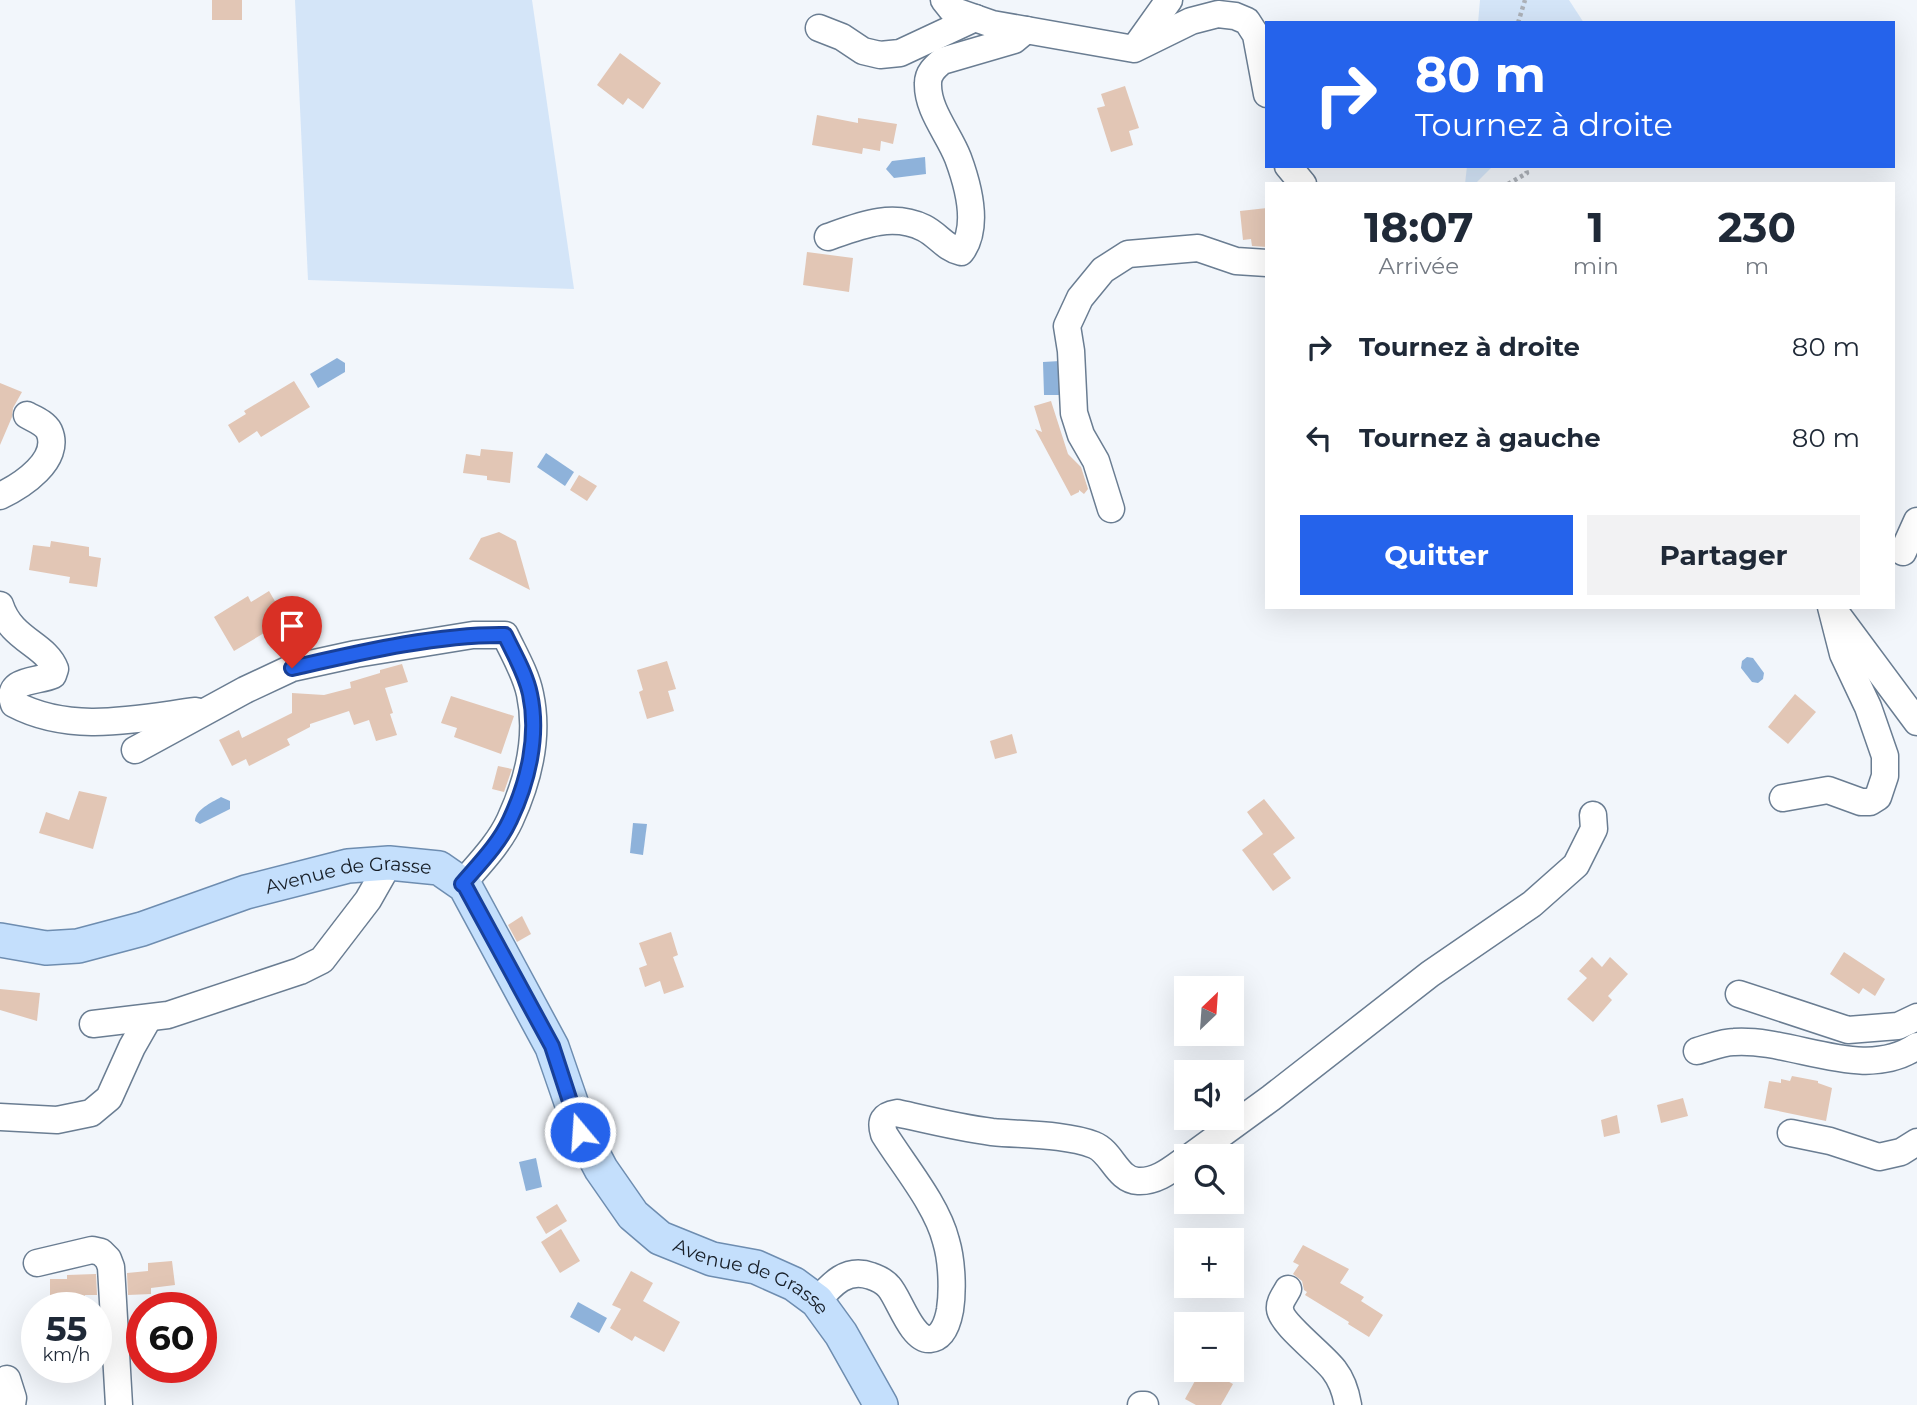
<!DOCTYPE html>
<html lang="fr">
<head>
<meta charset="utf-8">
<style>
  body { margin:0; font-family:Montserrat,sans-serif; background:#f2f2f3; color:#1f2937; height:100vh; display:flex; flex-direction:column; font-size:26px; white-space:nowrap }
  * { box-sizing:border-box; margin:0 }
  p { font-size:23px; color:#747a83 }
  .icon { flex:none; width:38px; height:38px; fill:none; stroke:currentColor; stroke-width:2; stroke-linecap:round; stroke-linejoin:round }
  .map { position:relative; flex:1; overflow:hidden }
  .panel { position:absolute; left:1265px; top:182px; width:630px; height:427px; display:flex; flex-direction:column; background:#fff; border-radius:0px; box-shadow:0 7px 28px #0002 }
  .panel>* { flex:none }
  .hud { position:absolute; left:1265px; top:21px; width:630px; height:147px; border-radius:0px; box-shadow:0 7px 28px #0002; background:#2563eb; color:#fff; overflow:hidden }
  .needle { width:46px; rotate:25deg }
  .fabs { position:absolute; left:1174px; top:976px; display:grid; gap:14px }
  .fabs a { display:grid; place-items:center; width:70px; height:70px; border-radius:0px; background:#fff; box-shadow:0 7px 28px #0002; font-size:35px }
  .speed { position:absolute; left:21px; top:1292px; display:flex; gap:14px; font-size:35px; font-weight:700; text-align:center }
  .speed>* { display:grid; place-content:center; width:91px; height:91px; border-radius:50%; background:#fff; box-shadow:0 7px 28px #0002; line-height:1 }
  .speed small { font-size:18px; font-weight:400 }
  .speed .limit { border:10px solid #d22; background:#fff; color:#111 }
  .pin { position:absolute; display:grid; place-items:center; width:60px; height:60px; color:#fff; margin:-72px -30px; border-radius:50% 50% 50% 0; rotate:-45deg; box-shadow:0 0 7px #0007 }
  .pin .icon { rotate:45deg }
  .me { position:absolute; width:77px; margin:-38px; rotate:342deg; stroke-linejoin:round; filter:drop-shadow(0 0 5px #0008) }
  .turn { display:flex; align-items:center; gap:24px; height:147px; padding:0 35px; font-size:32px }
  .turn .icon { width:91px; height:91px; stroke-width:2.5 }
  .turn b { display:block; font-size:49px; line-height:60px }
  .eta { display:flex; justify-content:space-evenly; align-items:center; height:119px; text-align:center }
  .eta b { font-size:42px; font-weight:700; line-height:49px }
  .primary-button { display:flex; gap:14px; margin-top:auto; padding:14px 35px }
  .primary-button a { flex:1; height:80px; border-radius:0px; background:#2563eb; color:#fff; font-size:28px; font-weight:700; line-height:80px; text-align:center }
  .primary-button a+a { background:#f2f2f3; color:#1f2937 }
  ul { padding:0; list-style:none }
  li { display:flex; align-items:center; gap:21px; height:91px; padding:0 35px }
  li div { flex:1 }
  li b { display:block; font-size:26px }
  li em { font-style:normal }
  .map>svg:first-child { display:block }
  .green { fill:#d4e5f8 }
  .water { fill:#8eb2da }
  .building { fill:#e2c6b5 }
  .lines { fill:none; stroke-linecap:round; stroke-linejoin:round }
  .minor-casing { stroke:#6a7d92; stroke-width:29 }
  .major-casing { stroke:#6e8db0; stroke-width:36 }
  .path { stroke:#acb1b8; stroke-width:4.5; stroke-dasharray:3.5 3.5; stroke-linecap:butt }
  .minor { stroke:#fff; stroke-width:26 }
  .major { stroke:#c4dffc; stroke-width:33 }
  .route-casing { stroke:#184099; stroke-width:18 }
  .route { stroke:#2563eb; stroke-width:12 }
  .labels { text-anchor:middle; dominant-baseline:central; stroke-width:6; stroke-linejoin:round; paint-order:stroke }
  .street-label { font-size:19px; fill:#171e27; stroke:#f2f6fb }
</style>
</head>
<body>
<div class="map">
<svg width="1917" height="1405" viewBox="0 0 1917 1405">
  <rect width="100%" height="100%" fill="#f2f6fb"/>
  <g class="green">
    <path d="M295,0H532L574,289L308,280Z"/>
    <path d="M1480,0H1569L1584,23H1478Z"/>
    <path d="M1467,166H1493L1475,184H1465Z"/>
  </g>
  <g class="water">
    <path d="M925,157L926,174L894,178L886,169L892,161Z"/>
    <path d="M337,358L345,363V372L318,388L310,374Z"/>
    <path d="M1060,361L1061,395H1044L1043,362Z"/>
    <path d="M546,453L574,472L565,486L537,467Z"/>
    <path d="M1747,657L1753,658L1764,673L1763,679L1758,683L1752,682L1741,668L1742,661Z"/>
    <path d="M221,797L230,801V809L200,824L195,821C196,809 211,803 221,797Z"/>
    <path d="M633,823L647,824L643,855L630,853Z"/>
    <path d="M536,1158L542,1187L526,1191L519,1162Z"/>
    <path d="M578,1302L607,1318L599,1333L570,1317Z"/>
  </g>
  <g class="building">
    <rect x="212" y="0" width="30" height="20"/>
    <path d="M620,53L661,83L643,109L628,98L623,105L597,85Z"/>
    <path d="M1125,86L1139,128L1129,131L1133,145L1111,152L1097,108L1105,106L1101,94Z"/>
    <path d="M817,115L858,123V118L897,124L893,144L881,141L880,151L863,148L862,154L812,145Z"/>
    <path d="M1267,208V247L1252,246L1251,239L1243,240L1240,211Z"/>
    <path d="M807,252L853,258L849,292L803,285Z"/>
    <path d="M294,381L310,407L261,437L257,431L239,443L228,425L246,414L244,411Z"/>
    <path d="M0,383L22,392L13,408L12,417L0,445Z"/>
    <path d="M1051,401L1068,454L1081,467L1088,489L1084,494L1079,490V492L1071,496L1035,429L1042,432L1034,406Z"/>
    <path d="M481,449L513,452L510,483L487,480V476L463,473L466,454L480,456Z"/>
    <path d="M579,475L597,486L587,501L570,490Z"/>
    <path d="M499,532L516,541L530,590L469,559L481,538Z"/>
    <path d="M51,541L89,547V556L101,558L97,587L69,583L70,577L29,570L33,545L50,547Z"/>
    <path d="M269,591L286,620L234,651L214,617L248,596L251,602Z"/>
    <path d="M667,661L676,689L668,691L674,711L647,719L639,692L643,690L637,670Z"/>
    <path d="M402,664L408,682L385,688L393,713L390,714L397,735L376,741L369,720L354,725L349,711L310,724V727L287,739L290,745L249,766L246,759L232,766L219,740L239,730L242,738L292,713V693L324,695L351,688L350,682L380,673V675V670Z"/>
    <path d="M1795,694L1816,712L1788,744L1768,727Z"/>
    <path d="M451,696L514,716L501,754L454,737L457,728L441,723Z"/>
    <path d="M1012,734L1017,753L995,759L990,741Z"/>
    <path d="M498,766L512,769L504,792L492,789Z"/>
    <path d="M79,791L107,797L93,849L39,833L46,812L69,820Z"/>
    <path d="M1264,799L1295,838L1273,854L1291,878L1273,891L1242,850L1263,834L1247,812Z"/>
    <path d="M522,916L531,934L517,942L508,925Z"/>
    <path d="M671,932L678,955L673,957L684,987L664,994L660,981L645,987L639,968L647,965L639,943Z"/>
    <path d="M1844,952L1885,979L1875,996L1863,988L1859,994L1830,974Z"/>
    <path d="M1592,957L1602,967L1610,957L1628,974L1608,996L1612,1000L1593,1022L1567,999L1587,978L1579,971Z"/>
    <path d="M0,989L40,993L37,1021L0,1010Z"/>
    <path d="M1792,1076L1818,1081V1083L1832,1088L1826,1121L1764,1108L1769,1081L1781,1083V1079L1790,1081Z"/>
    <path d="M1683,1098L1688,1116L1661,1123L1657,1105Z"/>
    <path d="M1617,1115L1620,1133L1604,1137L1601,1120Z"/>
    <path d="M557,1204L567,1221L546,1234L536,1217Z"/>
    <path d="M561,1229L580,1261L560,1273L541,1242Z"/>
    <path d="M1303,1245L1349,1269L1340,1283L1364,1297L1361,1301L1383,1315L1369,1337L1348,1324L1349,1322L1305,1295L1307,1292L1304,1290L1302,1281L1293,1274L1299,1265L1293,1262Z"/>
    <path d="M172,1261L175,1285L151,1288V1294L128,1295L127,1273L148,1271V1263Z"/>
    <path d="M631,1271L653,1283L643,1301L680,1322L664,1352L635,1336L632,1341L610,1328L621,1309L612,1305Z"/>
    <path d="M96,1274L97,1295H85V1304H50V1279H67V1275Z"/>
    <path d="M1201,1370H1207L1233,1384L1221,1405H1196L1185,1399Z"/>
  </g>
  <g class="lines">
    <g class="minor-casing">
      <g id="minor">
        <path d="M944,0L952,10L992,24L1134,49L1191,21L1218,14L1235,16L1247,21L1256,35L1267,94"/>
        <path d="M819,28L842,37L863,51L880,55L900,53L975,18"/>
        <path d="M1137,45L1169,0"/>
        <path d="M1288,166L1303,184"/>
        <path d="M828,237C859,226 892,212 924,228C938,235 945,248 961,252C980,227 968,185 958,158C949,134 927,110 928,83C928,73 935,67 942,61L1014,40L1026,30"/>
        <path d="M0,496C21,486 62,460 49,431C45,423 34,419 27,415"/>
        <path d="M1111,509L1096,461L1081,435L1074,413L1071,351L1067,326L1080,298L1103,270L1128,254L1198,248L1236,261L1267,263"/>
        <path d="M1903,552L1917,521"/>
        <path d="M0,605C11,640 46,644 55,669L53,675C38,682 5,678 14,704C71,734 135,719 196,711"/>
        <path d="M1839,617L1917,722"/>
        <path d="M135,750L245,690L292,668L356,654L473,635H505C514,654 526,674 530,694C539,736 528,781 510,820C499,844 479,864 462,884"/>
        <path d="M1783,798L1828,790L1861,802H1870L1878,797L1885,776V756L1868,707L1843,654L1831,607"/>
        <path d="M1739,994L1848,1030L1898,1026L1917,1017"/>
        <path d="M93,1024L168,1015L300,971L322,960L368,900L389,863"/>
        <path d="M1697,1051C1709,1048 1722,1042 1734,1042C1793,1038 1864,1083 1917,1046"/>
        <path d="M0,1117L57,1120L91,1113L109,1098L132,1047L148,1019"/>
        <path d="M1791,1133L1830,1141L1879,1157L1901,1152L1917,1142"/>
        <path d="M1190,1157L1271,1098L1430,974L1532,904L1576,865L1594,829L1593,815"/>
        <path d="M37,1263L92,1250L101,1252L108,1259L111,1267L119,1405"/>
        <path d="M1288,1289C1285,1295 1279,1302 1280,1309C1281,1324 1324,1356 1334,1370C1341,1379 1346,1393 1348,1405"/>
        <path d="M817,1301C832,1284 847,1267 871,1276C877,1278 884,1281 889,1287C899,1298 912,1341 930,1339C943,1338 948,1321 950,1310C953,1290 952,1261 946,1241C937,1205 904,1166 884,1134C880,1121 883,1115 897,1113C928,1120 960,1128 992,1132C1023,1135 1065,1134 1094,1145C1112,1152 1117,1180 1138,1181C1157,1182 1172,1169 1186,1159"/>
        <path d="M7,1379L13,1398L12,1405"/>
        <path d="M1141,1405H1145"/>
      </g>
    </g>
    <g class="major-casing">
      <g id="major">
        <path id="s1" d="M0,940L46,948L78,946L142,929L246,892L348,866L389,863L439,868L465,886L552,1047L581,1131L601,1169L633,1215L660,1238L712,1259L756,1267L794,1284L817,1301L841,1334L881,1405"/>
      </g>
    </g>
    <g class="path">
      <path d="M1518,23L1525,0"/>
      <path d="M1508,184L1527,173L1525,166"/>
    </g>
    <use href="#minor" class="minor"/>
    <use href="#major" class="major"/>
  </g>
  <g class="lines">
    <g class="route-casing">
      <path id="route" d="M292,668C358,653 437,634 505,635C514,654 526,674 530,694C539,736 528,782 510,820C499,844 479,864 462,884L465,886L552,1046L580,1132"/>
    </g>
    <use href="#route" class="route"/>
  </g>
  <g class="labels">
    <g class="street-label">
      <text stroke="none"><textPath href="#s1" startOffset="360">Avenue de Grasse</textPath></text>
      <text stroke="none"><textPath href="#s1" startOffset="990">Avenue de Grasse</textPath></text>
    </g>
  </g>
</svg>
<div class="fabs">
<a><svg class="needle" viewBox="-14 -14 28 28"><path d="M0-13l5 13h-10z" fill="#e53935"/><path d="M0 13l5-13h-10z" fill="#747a83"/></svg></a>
<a><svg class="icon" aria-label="sound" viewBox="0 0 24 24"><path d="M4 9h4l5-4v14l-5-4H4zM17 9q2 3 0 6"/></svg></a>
<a><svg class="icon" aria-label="search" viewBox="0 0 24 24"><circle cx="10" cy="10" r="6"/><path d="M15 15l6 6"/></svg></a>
<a>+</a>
<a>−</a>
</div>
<div class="speed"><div>55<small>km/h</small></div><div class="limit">60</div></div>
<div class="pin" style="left:292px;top:668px;background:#d93025"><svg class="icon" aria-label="arrive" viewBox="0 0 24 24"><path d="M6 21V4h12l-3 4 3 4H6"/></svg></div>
<svg class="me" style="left:580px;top:1132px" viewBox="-20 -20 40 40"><circle r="17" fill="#2563eb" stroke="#fff" stroke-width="3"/><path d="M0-11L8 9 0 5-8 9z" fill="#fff"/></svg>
<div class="hud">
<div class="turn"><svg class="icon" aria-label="right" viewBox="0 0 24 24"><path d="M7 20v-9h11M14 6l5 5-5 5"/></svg><div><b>80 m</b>Tournez à droite</div></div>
</div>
<section class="panel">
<div class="eta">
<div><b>18:07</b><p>Arrivée</p></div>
<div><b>1</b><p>min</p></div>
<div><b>230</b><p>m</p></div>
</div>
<ul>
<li><svg class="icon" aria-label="right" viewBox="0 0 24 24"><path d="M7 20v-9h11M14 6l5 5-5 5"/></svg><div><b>Tournez à droite</b></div><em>80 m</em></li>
<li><svg class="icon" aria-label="left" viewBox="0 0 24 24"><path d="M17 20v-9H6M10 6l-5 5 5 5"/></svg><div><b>Tournez à gauche</b></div><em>80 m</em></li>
</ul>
<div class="primary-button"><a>Quitter</a><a>Partager</a></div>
</section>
</div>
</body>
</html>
